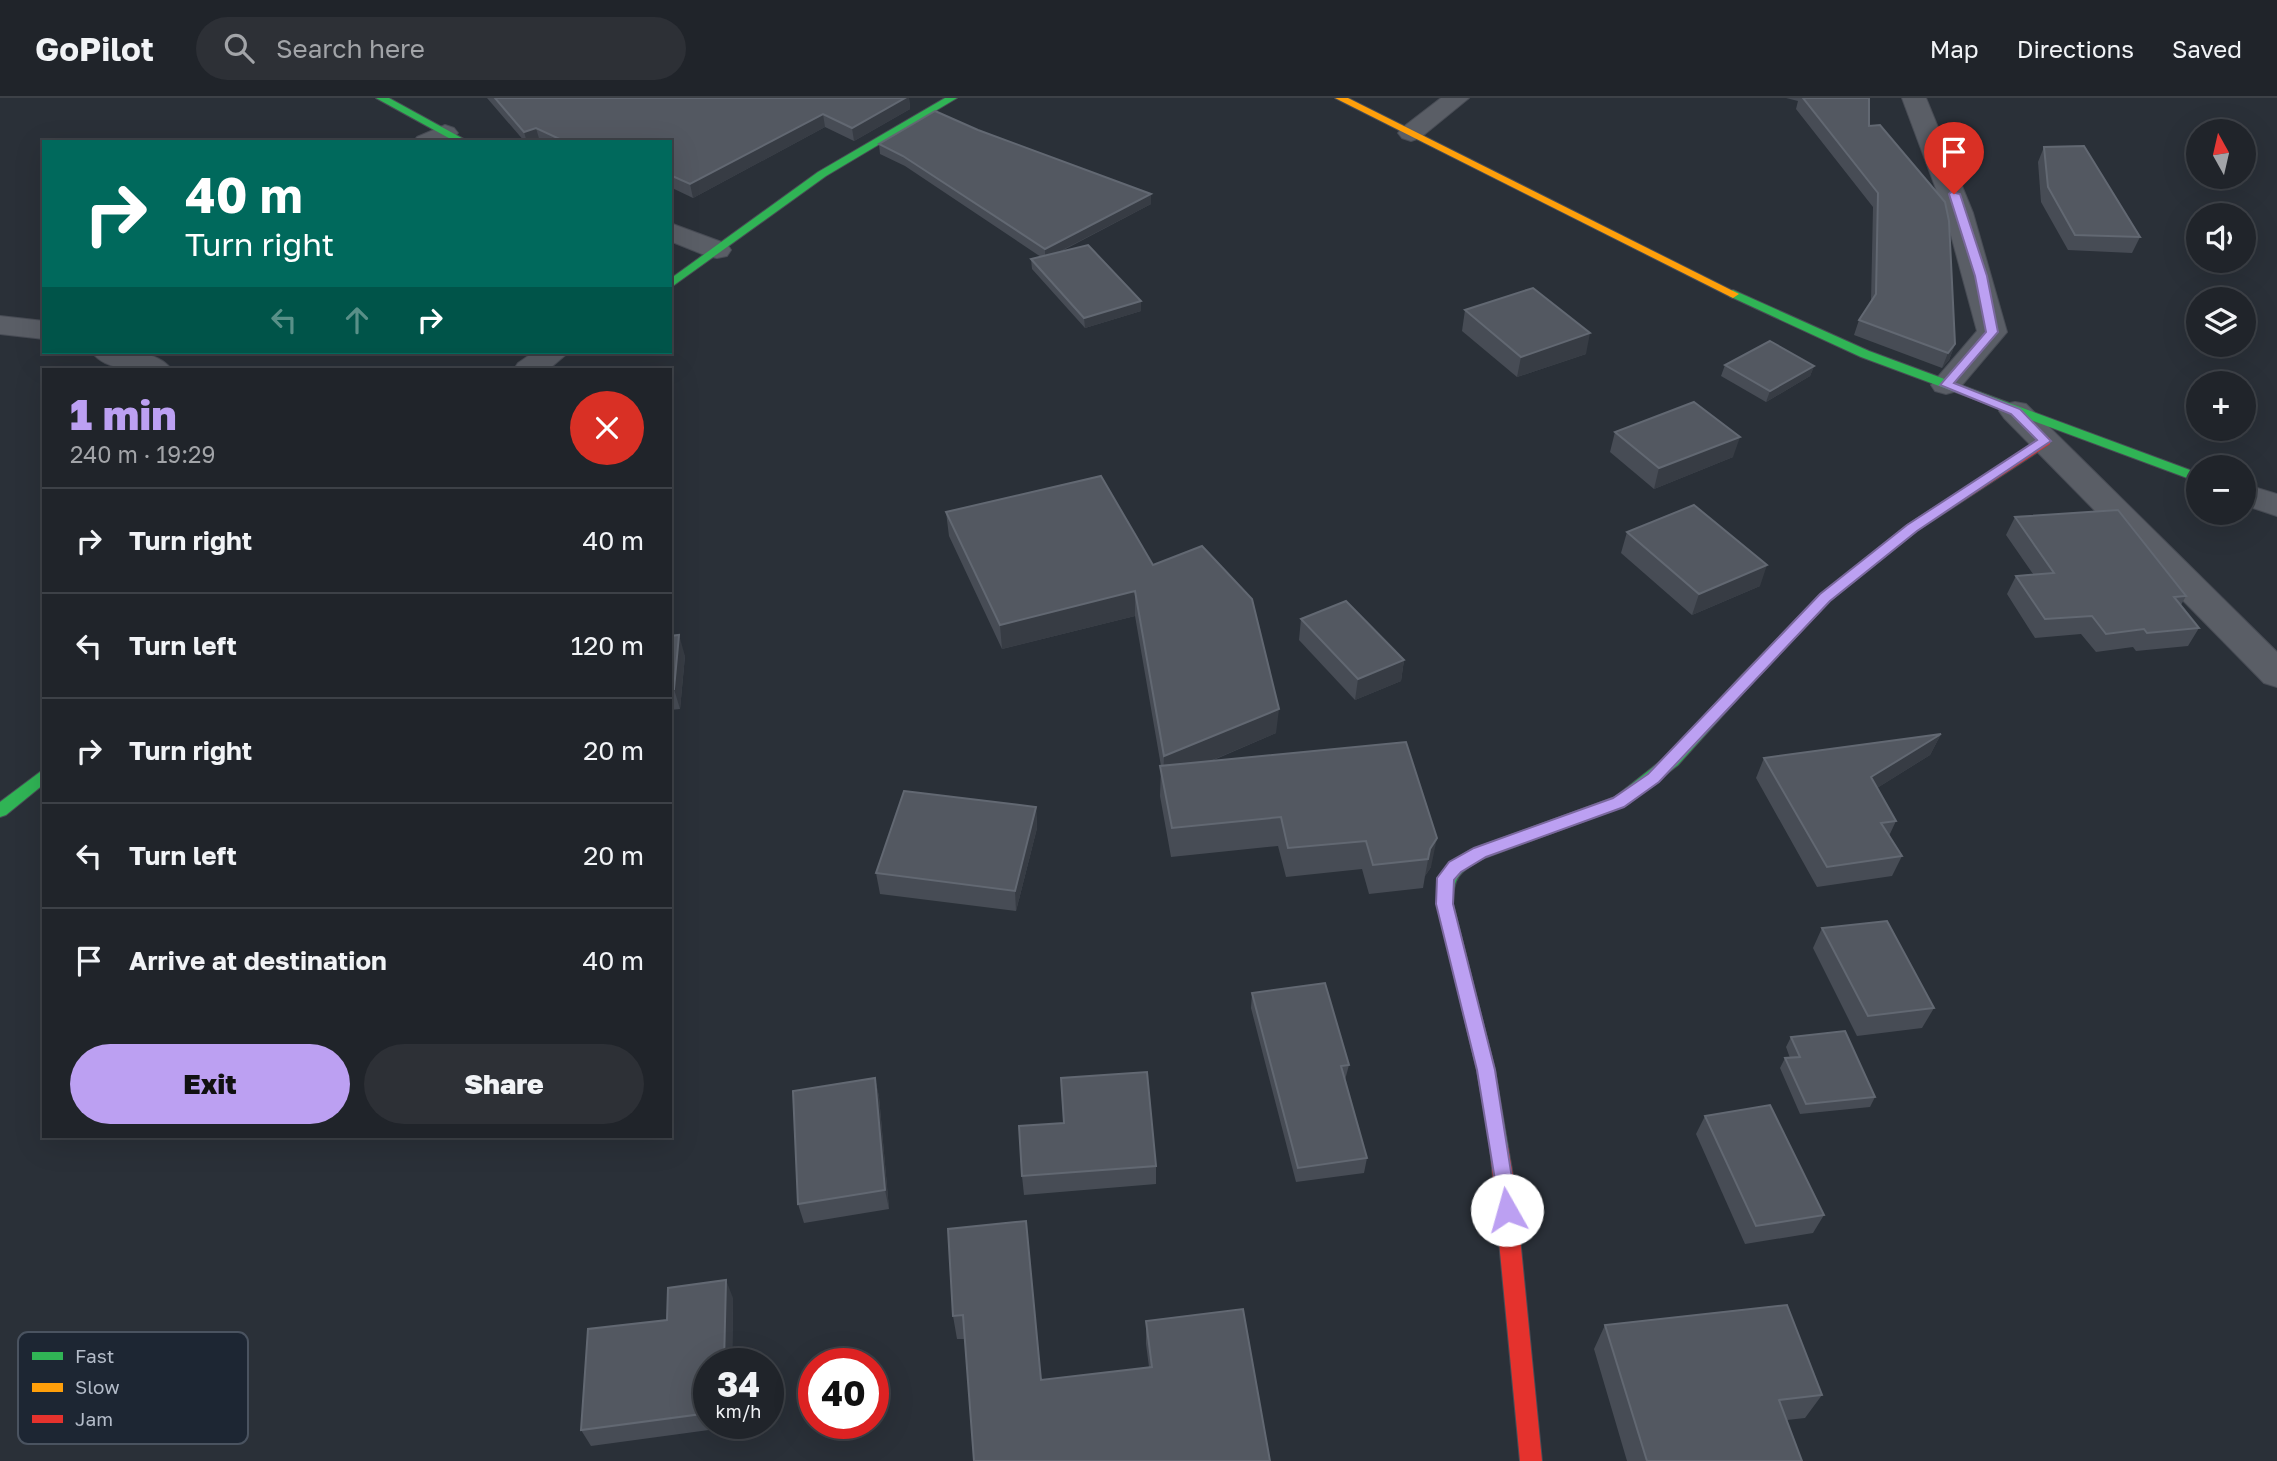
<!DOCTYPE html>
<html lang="en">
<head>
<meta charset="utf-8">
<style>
  body { margin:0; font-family:"Golos Text",sans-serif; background:#2d3036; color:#f1f3f6; height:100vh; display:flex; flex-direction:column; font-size:26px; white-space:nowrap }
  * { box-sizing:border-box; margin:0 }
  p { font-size:23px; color:#a2a4a8 }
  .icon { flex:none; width:38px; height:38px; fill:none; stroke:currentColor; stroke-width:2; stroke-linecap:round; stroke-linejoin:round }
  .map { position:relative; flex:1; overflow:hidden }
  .side { position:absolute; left:42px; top:270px; width:630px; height:770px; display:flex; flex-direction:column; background:#20242a; border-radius:0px; box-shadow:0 7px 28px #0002,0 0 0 2px #3d4147 }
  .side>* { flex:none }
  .top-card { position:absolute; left:42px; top:42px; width:630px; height:214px; border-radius:0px; box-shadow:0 7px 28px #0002,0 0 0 2px #3d4147; background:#00695c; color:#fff; overflow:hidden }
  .needle { width:46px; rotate:352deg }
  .controls { position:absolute; left:2186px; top:21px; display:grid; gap:14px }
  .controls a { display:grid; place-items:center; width:70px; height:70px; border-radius:50%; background:#20242a; box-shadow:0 7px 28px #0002,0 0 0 2px #3d4147; font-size:35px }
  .speed { position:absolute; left:693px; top:1250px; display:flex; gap:14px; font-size:35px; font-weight:700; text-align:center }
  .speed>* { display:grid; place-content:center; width:91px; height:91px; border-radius:50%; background:#20242a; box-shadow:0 7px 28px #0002,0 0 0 2px #3d4147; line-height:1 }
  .speed small { font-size:18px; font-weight:400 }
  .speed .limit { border:10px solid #d22; background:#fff; color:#111 }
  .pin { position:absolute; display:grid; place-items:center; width:60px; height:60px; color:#fff; margin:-72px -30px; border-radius:50% 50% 50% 0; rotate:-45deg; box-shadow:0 0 7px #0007 }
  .pin .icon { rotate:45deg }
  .me { position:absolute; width:77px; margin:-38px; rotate:353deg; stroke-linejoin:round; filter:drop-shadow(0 0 5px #0008) }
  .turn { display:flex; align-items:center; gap:24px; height:147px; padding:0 28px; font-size:32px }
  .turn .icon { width:91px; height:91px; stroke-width:2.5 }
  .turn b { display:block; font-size:49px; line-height:60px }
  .lanes { display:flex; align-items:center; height:66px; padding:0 28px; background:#0003; justify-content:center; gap:35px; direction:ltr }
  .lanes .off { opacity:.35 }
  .round { display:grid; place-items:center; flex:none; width:74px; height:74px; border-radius:37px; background:#2d3036 }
  .overview { display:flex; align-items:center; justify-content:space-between; height:119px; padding:0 28px }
  h1 { font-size:42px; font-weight:800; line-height:52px; color:#bca0f2 }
  .button { display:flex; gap:14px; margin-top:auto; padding:14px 28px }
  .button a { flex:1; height:80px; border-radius:42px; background:#bca0f2; color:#111; font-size:28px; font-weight:800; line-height:80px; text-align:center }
  .button a+a { background:#2d3036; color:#f1f3f6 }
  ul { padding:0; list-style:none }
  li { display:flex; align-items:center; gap:21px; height:105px; padding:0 28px; border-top:2px solid #3d4147 }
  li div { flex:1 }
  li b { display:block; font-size:26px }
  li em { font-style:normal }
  header { display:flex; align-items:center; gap:42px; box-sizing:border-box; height:98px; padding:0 35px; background:#20242a; border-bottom:2px solid #3d4147 }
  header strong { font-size:33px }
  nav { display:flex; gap:38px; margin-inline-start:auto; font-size:24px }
  .search { width:490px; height:63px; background:#2d3036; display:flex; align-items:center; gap:18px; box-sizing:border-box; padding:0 24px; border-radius:38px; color:#a2a4a8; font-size:26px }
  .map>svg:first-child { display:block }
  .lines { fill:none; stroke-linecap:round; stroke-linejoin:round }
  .street-casing { stroke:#484c55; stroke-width:2 }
  .fast-casing { stroke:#484c55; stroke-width:2 }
  .slow-casing { stroke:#484c55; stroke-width:2 }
  .jam-casing { stroke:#484c55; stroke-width:2 }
  .street { fill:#5a5e66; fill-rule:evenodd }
  .fast { fill:#30b455; fill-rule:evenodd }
  .slow { fill:#ff9f0a; fill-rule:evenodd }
  .jam { fill:#e5322d; fill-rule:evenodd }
  .wall { fill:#474c55 }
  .shaded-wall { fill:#373c44 }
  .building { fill:#535861; stroke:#626872; stroke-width:2 }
  .route { fill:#bca0f2; stroke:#7a689d; stroke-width:2 }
  .key { fill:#1d2633; stroke:#4a5360; stroke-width:2 }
  .key-label { font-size:19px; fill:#b4bcc9 }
</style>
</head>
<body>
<header>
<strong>GoPilot</strong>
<div class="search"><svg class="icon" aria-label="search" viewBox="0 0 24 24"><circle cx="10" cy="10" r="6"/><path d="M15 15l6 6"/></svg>Search here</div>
<nav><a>Map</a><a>Directions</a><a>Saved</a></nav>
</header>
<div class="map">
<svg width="2277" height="1363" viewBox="0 0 2277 1363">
  <rect width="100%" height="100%" fill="#2a3038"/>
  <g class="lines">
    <g class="street-casing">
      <g id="street">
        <path d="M1441,0H1469L1420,40L1411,43L1402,40L1398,35L1402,30Z"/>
        <path d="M1902,0H1926L1973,115L2007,234L1957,293L1946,296L1935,293L1931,287L1977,233L1945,115Z"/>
        <path d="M445,27L454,30L458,35C448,48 428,44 413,44L417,39Z"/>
        <path d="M670,125L727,146L731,152L727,158L717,160L707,158L670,143Z"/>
        <path d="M0,218L44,223V241L0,236Z"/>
        <path d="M92,254C115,253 156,250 171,271C148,272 107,276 92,254Z"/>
        <path d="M534,254H569L549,271H514L518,265Z"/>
        <path d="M2015,304L2026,306L2277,554V589L2264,585L2004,320L1999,313L2004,306Z"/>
        <path d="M2244,386L2277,396V418L2244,407Z"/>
      </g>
    </g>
    <g class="fast-casing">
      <g id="fast">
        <path d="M376,0H389L469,44H456Z"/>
        <path d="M945,0H957L826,78L670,190V181L818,74Z"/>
        <path d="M1733,192L1869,253L2198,375V384L1861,259L1729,198V194Z"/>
        <path d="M1747,576L1754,581L1752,585L1678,667L1627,707L1482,761C1459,775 1453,778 1453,806L1495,972L1508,1049L1506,1055L1499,1057L1492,1055L1477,972L1437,806C1436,775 1445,767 1470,752L1615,699L1667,658L1742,577Z"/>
        <path d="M44,671V686L6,717L0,719V704Z"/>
      </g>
    </g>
    <g class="slow-casing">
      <path id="slow" d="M1335,0H1348L1739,196L1733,200L1729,198Z"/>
    </g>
    <g class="jam-casing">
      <g id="jam">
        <path d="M2045,339L2050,340V346L1917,433L1830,503L1752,585H1742L1740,581L1742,577L1820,497L1907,427Z"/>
        <path d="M1499,1041L1506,1043L1508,1049L1515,1089L1542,1363H1520L1490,1049L1492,1043Z"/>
      </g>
    </g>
    <use href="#street" class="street"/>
    <use href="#fast" class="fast"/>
    <use href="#slow" class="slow"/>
    <use href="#jam" class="jam"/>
  </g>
  <g class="wall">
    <path d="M487,0H909L910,11L854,43L825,29L693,100L670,89V44H525Z"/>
    <path d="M1786,0H1869V28L1955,246L1949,262L1942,270L1854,237L1859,222L1871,204L1873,109L1796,11L1798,3Z"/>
    <path d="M879,46L1151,106L1058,155L1141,203V213L1085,230L1032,171L1031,161L1041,159L905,68L880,56Z"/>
    <path d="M2044,49L2140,139L2132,155L2068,152L2041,104L2038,64Z"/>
    <path d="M1465,212L1586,256L1517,279L1462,233Z"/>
    <path d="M1725,267L1814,268L1810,278L1766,304L1721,278Z"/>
    <path d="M1615,334L1733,359L1654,391L1610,354Z"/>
    <path d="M946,414L1153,467L1276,635L1209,664L1406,644L1431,769L1425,778L1423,790L1369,796L1362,771L1286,779L1278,748L1171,759L1160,698L1161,668L1135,518L1002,551L949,438Z"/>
    <path d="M2015,419L2186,498L2181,507L2199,530L2188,548L2136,553L2133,549L2096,554L2081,536L2035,540L2007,496L2016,478L2033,476L2006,437Z"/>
    <path d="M1627,434L1760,488L1692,517L1621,455Z"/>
    <path d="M1301,521L1404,562L1401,583L1355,602L1299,542Z"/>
    <path d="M670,538L685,558L680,611L670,612Z"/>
    <path d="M1941,636L1930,657L1877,690L1896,723L1889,738L1902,758L1892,778L1817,789L1756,680L1764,660Z"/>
    <path d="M1036,709L1037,730L1016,813L880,796L876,775Z"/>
    <path d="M1822,830L1934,910L1922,930L1857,938L1813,850Z"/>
    <path d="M1252,895L1349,967L1345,982L1367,1060L1364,1075L1296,1084L1251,910Z"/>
    <path d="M1791,939L1875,999L1870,1009L1800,1016L1780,970L1785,960H1790L1786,949Z"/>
    <path d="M875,980L879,999L889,1111L804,1125L798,1106Z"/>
    <path d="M1705,1018L1824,1117L1813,1135L1745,1146L1696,1036Z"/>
    <path d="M1156,1068V1086L1024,1097L1022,1078Z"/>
    <path d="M948,1131L1041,1282L1149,1269L1146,1246V1223L1270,1363H974L965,1241H957L953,1218Z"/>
    <path d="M733,1200L732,1265H709V1325H731V1329L591,1348L581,1332L667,1222Z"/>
    <path d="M1605,1227L1822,1297L1805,1320L1787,1322L1802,1363H1627L1594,1251Z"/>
  </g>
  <g class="shaded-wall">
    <path d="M905,0H909L910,11L854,43L852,30Z"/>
    <path d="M823,16L825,29L693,100L690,86Z"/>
    <path d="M536,30L540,44H527L524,34Z"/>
    <path d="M1151,96V106L1045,161V151Z"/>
    <path d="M1141,203V213L1085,230L1084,220Z"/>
    <path d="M1590,235L1586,256L1517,279L1521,259Z"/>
    <path d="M1955,246L1949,262L1942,270L1948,255Z"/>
    <path d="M1814,268L1810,278L1766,304L1770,293Z"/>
    <path d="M1740,339L1733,359L1654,391L1659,370Z"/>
    <path d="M1767,467L1760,488L1692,517L1699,496Z"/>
    <path d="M1135,493V518L1002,551L1000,527Z"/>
    <path d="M679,537L685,558L680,611L674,591Z"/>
    <path d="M1404,562L1401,583L1355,602L1358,581Z"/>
    <path d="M1279,611L1276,635L1163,683L1164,658Z"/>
    <path d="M1941,636L1930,657L1861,700L1871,679Z"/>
    <path d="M1036,709L1037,730L1016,813L1015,793Z"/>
    <path d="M1437,740L1431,769L1425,778L1430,751Z"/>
    <path d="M875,980L879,999L889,1111L885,1092Z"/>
    <path d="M726,1182L733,1200L732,1265H724Z"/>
  </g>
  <g class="building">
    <path d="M495,0H905L852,30L823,16L690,86L670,77V44H566L536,30L524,34Z"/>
    <path d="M1803,0H1869V28L1880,27L1945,104L1949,123L1955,246L1948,255L1859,222L1876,196L1878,95Z"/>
    <path d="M935,13L978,32L1151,96L1045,151L903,58L879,46Z"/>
    <path d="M2084,48L2140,139L2075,137L2048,89L2044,49Z"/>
    <path d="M1088,147L1141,203L1084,220L1031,161Z"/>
    <path d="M1533,190L1590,235L1521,259L1465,212Z"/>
    <path d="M1770,243L1814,268L1770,293L1725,267Z"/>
    <path d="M1694,304L1740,339L1659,370L1615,334Z"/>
    <path d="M1101,378L1153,467L1202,448L1252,501L1279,611L1164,658L1135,493L1000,527L946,414Z"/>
    <path d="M1694,407L1767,467L1699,496L1627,434Z"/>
    <path d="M2118,412L2186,498L2174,499L2199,530L2147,535L2144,531L2106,536L2092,518L2045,521L2016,478L2054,475L2015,419Z"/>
    <path d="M1346,503L1404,562L1358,581L1301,521Z"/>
    <path d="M679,537L674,591H670V538Z"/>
    <path d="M1941,636L1871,679L1896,723L1881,725L1902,758L1827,769L1764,660Z"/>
    <path d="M1406,644L1437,740L1430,751L1428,761L1373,767L1366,743L1288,750L1281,719L1172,730L1160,668Z"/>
    <path d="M904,693L1036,709L1015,793L876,775Z"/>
    <path d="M1887,823L1934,910L1868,918L1822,830Z"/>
    <path d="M1325,885L1349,967L1341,968L1367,1060L1298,1070L1252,895Z"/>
    <path d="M1845,933L1875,999L1806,1006L1785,960L1800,959L1791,939Z"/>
    <path d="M1147,974L1156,1068L1022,1078L1019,1028L1064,1025L1061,980Z"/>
    <path d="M875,980L885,1092L798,1106L793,993Z"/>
    <path d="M1770,1007L1824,1117L1756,1128L1705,1018Z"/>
    <path d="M1026,1123L1041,1282L1152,1269L1146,1223L1243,1211L1270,1363H974L963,1217L953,1218L948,1131Z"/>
    <path d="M726,1182L724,1265H709V1315L581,1332L588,1231L667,1222L668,1190Z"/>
    <path d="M1787,1207L1822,1297L1779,1302L1802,1363H1647L1605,1227Z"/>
  </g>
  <path class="route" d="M1951,94L1960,96L1987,178L1998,234L1954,285L2020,311L2051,343L1917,433L1830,503L1659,684L1624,709L1486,759L1461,774L1454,782L1453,806L1495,972L1517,1112L1514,1119L1507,1121L1501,1119L1477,972L1436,806L1437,780L1449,764L1474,750L1613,700L1648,676L1820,496L1907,427L2037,342L2011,316L1940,287L1986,234L1975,178L1949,96Z"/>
  <rect x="18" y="1234" width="230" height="112" rx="10" class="key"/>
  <rect x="32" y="1254" width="31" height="8" fill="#30b455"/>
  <rect x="32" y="1285" width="31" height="9" fill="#ff9f0a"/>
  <rect x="32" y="1317" width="31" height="8" fill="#e5322d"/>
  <g class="key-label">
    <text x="75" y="1265">Fast</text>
    <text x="75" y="1296">Slow</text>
    <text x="75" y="1328">Jam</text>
  </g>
</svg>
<div class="controls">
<a><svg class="needle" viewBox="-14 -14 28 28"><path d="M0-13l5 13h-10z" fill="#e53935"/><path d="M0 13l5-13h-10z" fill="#a2a4a8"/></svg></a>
<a><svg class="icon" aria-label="sound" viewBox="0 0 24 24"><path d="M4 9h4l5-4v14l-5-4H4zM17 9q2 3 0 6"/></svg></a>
<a><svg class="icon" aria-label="layers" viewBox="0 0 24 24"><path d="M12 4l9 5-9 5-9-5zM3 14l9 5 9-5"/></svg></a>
<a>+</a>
<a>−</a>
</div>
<div class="speed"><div>34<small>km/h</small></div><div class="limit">40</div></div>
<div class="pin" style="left:1954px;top:96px;background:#d93025"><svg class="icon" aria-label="arrive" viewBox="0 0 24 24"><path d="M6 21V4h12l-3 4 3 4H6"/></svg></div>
<svg class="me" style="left:1507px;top:1112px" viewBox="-20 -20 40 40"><circle r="19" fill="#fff"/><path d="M0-13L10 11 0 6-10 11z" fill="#bca0f2"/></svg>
<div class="top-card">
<div class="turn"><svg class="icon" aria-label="right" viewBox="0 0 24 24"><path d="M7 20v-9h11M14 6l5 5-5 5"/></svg><div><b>40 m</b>Turn right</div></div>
<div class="lanes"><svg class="icon off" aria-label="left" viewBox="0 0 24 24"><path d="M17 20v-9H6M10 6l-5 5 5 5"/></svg><svg class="icon off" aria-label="ahead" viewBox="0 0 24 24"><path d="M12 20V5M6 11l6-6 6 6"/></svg><svg class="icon" aria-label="right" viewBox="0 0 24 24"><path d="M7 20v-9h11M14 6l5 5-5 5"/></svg></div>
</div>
<section class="side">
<div class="overview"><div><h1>1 min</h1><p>240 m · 19:29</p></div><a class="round" style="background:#d93025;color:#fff"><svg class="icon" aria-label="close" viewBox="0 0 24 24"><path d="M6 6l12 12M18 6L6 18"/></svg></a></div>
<ul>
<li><svg class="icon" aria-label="right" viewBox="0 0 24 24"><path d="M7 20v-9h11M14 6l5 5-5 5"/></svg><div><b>Turn right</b></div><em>40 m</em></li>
<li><svg class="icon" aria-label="left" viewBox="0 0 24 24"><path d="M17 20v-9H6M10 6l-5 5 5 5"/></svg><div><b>Turn left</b></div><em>120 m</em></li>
<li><svg class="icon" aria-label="right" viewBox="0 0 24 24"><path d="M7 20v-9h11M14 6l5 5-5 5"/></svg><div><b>Turn right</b></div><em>20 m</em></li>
<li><svg class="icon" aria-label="left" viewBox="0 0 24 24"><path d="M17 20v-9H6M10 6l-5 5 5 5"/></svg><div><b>Turn left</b></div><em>20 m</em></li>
<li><svg class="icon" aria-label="arrive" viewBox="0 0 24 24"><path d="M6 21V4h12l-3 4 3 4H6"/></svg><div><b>Arrive at destination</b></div><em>40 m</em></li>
</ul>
<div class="button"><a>Exit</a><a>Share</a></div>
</section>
</div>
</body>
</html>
